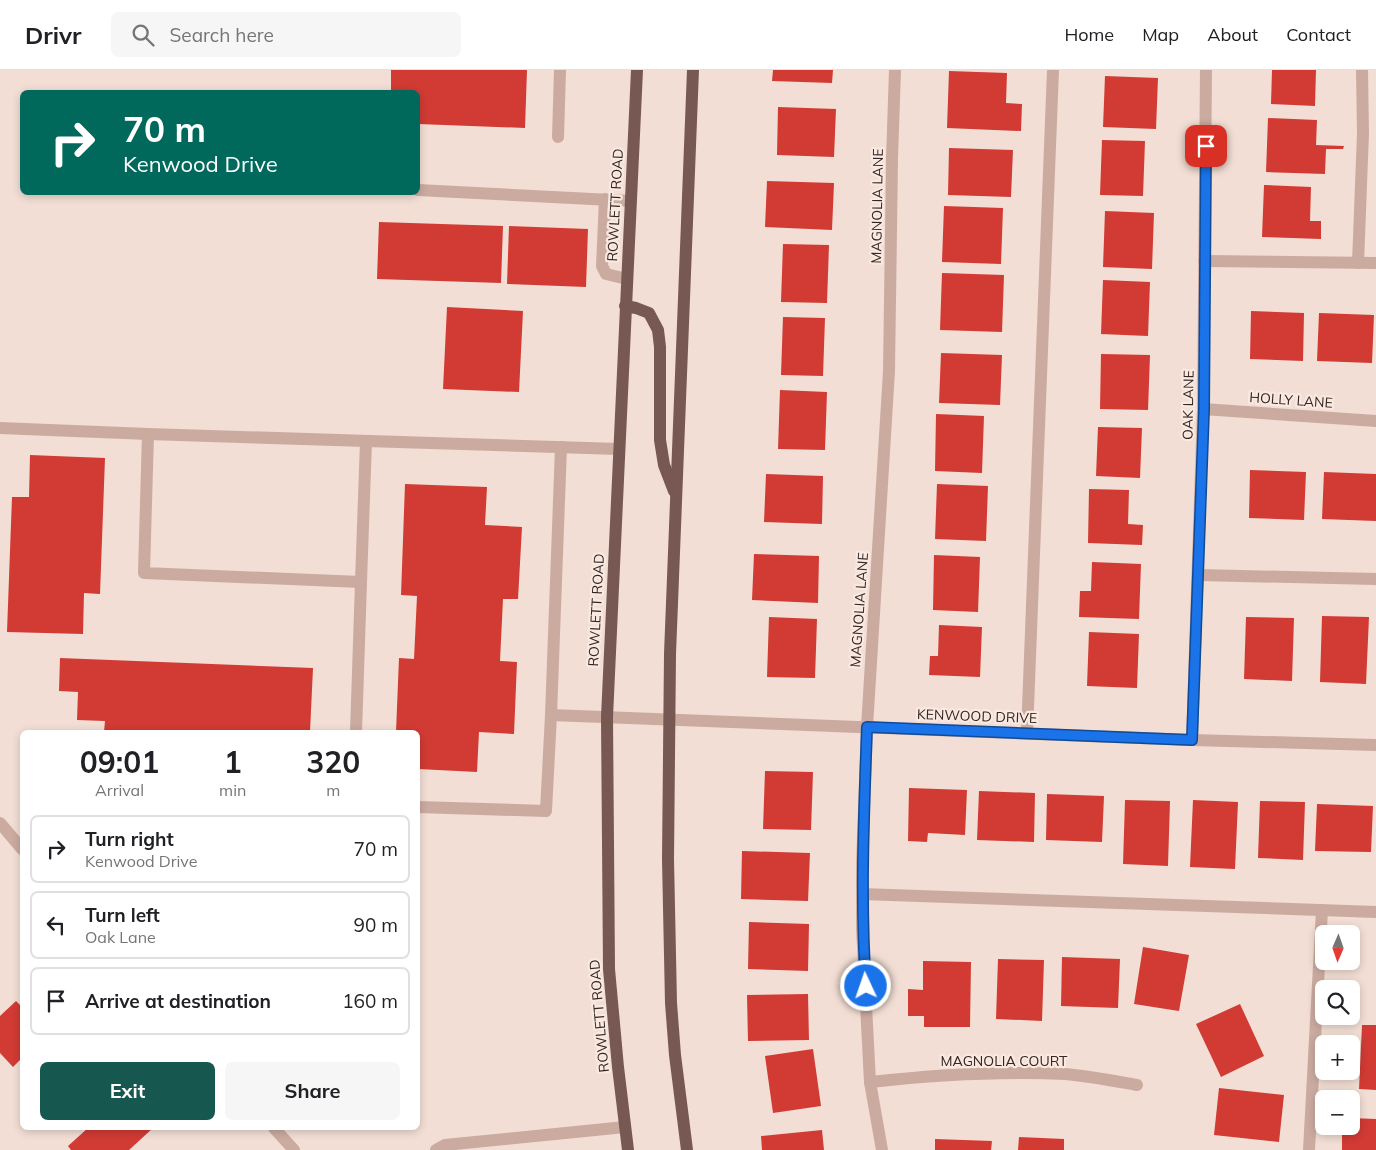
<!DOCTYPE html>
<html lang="en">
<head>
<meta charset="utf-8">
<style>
  body { margin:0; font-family:Mulish,sans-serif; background:#f6f6f6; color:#202124; height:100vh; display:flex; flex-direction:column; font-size:19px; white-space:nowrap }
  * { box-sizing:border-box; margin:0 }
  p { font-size:16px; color:#757577 }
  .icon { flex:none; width:28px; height:28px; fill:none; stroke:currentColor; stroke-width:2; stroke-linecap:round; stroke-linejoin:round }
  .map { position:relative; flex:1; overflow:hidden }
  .drawer { position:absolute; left:20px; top:660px; width:400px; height:400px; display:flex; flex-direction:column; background:#fff; border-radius:8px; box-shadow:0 2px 8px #0003 }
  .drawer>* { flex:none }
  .guide { position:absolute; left:20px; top:20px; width:400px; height:105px; border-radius:8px; box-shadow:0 2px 8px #0003; background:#00695c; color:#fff; overflow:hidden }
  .needle { width:32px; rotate:182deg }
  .fabs { position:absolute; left:1315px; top:855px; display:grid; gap:10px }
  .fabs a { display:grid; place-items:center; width:45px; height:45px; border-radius:8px; background:#fff; box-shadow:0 2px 8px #0003; font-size:25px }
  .pin { position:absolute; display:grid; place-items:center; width:42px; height:42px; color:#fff; margin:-21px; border-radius:10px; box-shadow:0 2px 8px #0006 }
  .me { position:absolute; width:55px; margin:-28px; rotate:357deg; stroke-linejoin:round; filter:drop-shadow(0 0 4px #0008) }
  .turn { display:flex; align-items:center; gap:18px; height:105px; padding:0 20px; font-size:22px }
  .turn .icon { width:65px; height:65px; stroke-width:2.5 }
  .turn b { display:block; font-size:35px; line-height:42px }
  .eta { display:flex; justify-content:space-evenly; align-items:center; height:85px; text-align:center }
  .eta b { font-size:30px; font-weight:700; line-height:35px }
  .button { display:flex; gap:10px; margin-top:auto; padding:10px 20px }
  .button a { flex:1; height:58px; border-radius:8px; background:#16584f; color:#fff; font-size:20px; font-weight:700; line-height:58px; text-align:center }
  .button a+a { background:#f6f6f6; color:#202124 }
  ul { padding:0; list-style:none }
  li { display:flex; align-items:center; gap:15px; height:68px; margin:0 10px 8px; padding:0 10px; border:2px solid #e0e0e0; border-radius:8px }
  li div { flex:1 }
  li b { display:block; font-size:19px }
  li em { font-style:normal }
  header { display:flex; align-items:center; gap:30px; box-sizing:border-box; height:70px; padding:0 25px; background:#fff; border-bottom:1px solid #e0e0e0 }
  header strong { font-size:24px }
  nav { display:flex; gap:28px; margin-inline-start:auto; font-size:18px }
  .search { width:350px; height:45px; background:#f6f6f6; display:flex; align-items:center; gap:12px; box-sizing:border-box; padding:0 18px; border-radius:8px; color:#757577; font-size:19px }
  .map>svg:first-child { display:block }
  .building { fill:#d13b34 }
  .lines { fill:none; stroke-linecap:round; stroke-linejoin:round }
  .minor { stroke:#cbaba0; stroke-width:12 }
  .major { stroke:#775853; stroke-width:12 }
  .route-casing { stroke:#114b97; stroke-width:12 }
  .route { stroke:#1a73e8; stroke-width:9 }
  .labels { text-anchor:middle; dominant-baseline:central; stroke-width:4.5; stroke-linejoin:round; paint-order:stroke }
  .street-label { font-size:14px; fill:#342624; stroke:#fae9e0 }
</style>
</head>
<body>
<header>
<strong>Drivr</strong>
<div class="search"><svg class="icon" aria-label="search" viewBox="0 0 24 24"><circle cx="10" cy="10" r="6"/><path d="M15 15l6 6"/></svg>Search here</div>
<nav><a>Home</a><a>Map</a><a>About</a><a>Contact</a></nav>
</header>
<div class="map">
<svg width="1376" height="1080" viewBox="0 0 1376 1080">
  <rect width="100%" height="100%" fill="#f2ded4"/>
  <g class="building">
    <path d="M391,0H527L525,58L418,54V22H391Z"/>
    <path d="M773,0H833L832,13L772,11Z"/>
    <path d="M1272,0H1316L1315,36L1271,34Z"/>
    <path d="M949,1L1007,3L1006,33L1022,34L1021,61L947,58Z"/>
    <path d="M1105,6L1158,8L1156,59L1103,57Z"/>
    <path d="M778,37L836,39L834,87L777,85Z"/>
    <path d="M1268,48L1317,50L1316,75L1344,76L1343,79H1326L1325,104L1266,102Z"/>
    <path d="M1102,70L1145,71L1143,126L1100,125Z"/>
    <path d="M949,78L1013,80L1011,127L948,125Z"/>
    <path d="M767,111L834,113L832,160L765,157Z"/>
    <path d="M1264,115L1311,117L1310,151H1321V169L1262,167Z"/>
    <path d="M944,136L1003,138L1001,194L942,192Z"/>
    <path d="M1105,141L1154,143L1152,199L1103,197Z"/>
    <path d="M379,152L503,156L501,213L377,209Z"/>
    <path d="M509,156L588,159L586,217L507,214Z"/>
    <path d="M783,174L829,175L827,233L781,232Z"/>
    <path d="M942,203L1004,205L1002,262L940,260Z"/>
    <path d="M1103,210L1150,212L1148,266L1101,264Z"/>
    <path d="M447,237L523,241L519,322L443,319Z"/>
    <path d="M1251,241L1304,243L1303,291L1250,289Z"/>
    <path d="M1319,243L1374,245L1372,293L1317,291Z"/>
    <path d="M783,247L825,248L823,306L781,305Z"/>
    <path d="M941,283L1002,285L1000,335L939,333Z"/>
    <path d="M1101,284L1150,285L1148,340L1100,339Z"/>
    <path d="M780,320L827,322L825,380L778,379Z"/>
    <path d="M936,344L984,346L982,403L935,401Z"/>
    <path d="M1098,357L1142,358L1140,408L1096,406Z"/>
    <path d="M30,385L105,388L100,524L84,523L83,564L7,562L12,427H29Z"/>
    <path d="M1250,400L1306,402L1304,450L1249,448Z"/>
    <path d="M1324,402L1376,404V451L1322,449Z"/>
    <path d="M766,404L823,406L822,454L764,452Z"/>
    <path d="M405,414L487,417L485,455L522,457L518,529H503L500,591L517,592L514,664L479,662L477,702L418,699V662H396L399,588L414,589L417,526L401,525Z"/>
    <path d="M937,414L988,416L986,471L935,469Z"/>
    <path d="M1089,419L1129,420L1128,454L1143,455L1142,475L1088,473Z"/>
    <path d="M754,484L819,486L818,533L752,530Z"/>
    <path d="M934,485L980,487L978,542L933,540Z"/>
    <path d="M1092,492L1141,494L1139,549L1079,547L1080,521H1091Z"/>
    <path d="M1322,546L1369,547L1366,614L1320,612Z"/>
    <path d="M769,547L817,549L815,608L767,607Z"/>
    <path d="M1246,547L1294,548L1292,611L1244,609Z"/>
    <path d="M939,555L982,557L980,607L929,605L930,586H938Z"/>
    <path d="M1089,562L1139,564L1137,618L1087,616Z"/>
    <path d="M60,588L313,598L310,662H104L105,651L77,650L78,622L59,621Z"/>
    <path d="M765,701L813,702L811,760L763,759Z"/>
    <path d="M909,718L967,720L965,765L928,763L927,772L908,771Z"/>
    <path d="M979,721L1035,723L1034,772L977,770Z"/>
    <path d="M1047,724L1104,726L1102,772L1046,770Z"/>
    <path d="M1125,730L1170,731L1168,796L1123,794Z"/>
    <path d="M1193,730L1238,732L1235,799L1190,797Z"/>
    <path d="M1260,731L1305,732L1303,790L1258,788Z"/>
    <path d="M1317,734L1373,736L1371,782L1315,781Z"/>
    <path d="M742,781L810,783L808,831L741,829Z"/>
    <path d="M749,852L809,854L808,901L748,899Z"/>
    <path d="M1143,877L1189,885L1179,941L1134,934Z"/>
    <path d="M1062,887L1120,889L1118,938L1061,936Z"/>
    <path d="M998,889L1044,890L1042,951L996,949Z"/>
    <path d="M923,891L971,892L970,957H924V946H908V919L923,920Z"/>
    <path d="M808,924L809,970L748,971L747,925Z"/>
    <path d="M16,931L22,937V988L13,997L0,983V946Z"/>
    <path d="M1240,934L1264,986L1221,1007L1196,954Z"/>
    <path d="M1362,955H1376V1020L1359,1019Z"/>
    <path d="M813,979L821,1036L773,1043L765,986Z"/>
    <path d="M1219,1018L1284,1025L1279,1072L1214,1065Z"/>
    <path d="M1351,1048L1376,1049V1080H1342V1056H1351Z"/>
    <path d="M88,1058H153L129,1080H71L68,1076Z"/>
    <path d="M822,1060L824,1080H762L761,1066Z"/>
    <path d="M1019,1067L1064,1069V1080H1018Z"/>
    <path d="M935,1069L992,1071L991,1080H935Z"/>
  </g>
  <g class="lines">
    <g class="minor">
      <path d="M558,67L560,0"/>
      <path d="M418,120L631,131"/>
      <path d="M605,129L602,196L606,204L627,209"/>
      <path d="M1204,191L1376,193"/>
      <path d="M1358,193L1363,63L1362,0"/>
      <path d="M1203,339L1376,351"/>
      <path d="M0,358L148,364"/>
      <path d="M1198,505L1376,509"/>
      <path d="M361,512L366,371"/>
      <path d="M551,645L561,377"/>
      <path d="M356,662L361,512L144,503L148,364L619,379"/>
      <path d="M1027,663L1053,0"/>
      <path d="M1192,670L1203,339L1206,0"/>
      <path d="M418,737L546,741L551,645L1192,670L1376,675"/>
      <path d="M0,753L22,779"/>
      <path d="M862,824L1376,842"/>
      <path d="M870,1012C935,1005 1000,1001 1065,1004C1089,1006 1114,1011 1137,1015"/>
      <path d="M274,1058L294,1080"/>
      <path d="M436,1080L445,1075L625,1057"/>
      <path d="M882,1080L870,1012L862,858V793L867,657L889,301L892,89L895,0"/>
      <path d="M1309,1080L1322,840"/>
    </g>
    <g class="major">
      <path d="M625,236L636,238L649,243L658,260L660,277V370L664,395L674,421"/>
      <path d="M628,1080L618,997L609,899L607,647L637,0"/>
      <path d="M687,1080L675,985L671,933L668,789L670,584L693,0"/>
    </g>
  </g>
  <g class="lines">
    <g class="route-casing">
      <path id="route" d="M866,916C860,829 864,744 867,657L1192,670L1204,339L1206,76"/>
    </g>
    <use href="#route" class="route"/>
  </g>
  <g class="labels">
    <g class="street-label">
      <text transform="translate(615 135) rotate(-87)">ROWLETT ROAD</text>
      <text transform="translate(877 136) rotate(-89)">MAGNOLIA LANE</text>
      <text transform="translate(1291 330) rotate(4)">HOLLY LANE</text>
      <text transform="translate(1188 335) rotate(-89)">OAK LANE</text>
      <text transform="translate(596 540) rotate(-87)">ROWLETT ROAD</text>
      <text transform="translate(859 540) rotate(-86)">MAGNOLIA LANE</text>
      <text transform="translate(977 646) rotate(2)">KENWOOD DRIVE</text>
      <text transform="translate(599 946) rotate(-95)">ROWLETT ROAD</text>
      <text x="1004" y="991">MAGNOLIA COURT</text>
    </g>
  </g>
</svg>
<div class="fabs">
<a><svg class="needle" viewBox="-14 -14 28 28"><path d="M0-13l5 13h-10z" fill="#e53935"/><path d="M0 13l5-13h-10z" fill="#757577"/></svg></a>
<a><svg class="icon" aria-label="search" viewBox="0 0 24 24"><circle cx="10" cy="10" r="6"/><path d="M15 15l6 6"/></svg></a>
<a>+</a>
<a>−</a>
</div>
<div class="pin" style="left:1206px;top:76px;background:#d93025"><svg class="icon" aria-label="arrive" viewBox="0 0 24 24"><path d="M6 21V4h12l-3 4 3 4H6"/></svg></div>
<svg class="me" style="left:866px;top:916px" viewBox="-20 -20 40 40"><circle r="17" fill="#1a73e8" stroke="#fff" stroke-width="3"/><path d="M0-11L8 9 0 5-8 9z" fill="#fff"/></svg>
<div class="guide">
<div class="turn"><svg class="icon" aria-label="right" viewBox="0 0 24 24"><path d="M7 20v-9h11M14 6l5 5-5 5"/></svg><div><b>70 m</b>Kenwood Drive</div></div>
</div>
<section class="drawer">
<div class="eta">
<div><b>09:01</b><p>Arrival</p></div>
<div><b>1</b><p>min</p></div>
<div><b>320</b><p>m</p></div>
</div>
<ul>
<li><svg class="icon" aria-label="right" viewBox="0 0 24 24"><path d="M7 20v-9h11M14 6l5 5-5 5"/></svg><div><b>Turn right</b><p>Kenwood Drive</p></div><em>70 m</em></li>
<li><svg class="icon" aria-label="left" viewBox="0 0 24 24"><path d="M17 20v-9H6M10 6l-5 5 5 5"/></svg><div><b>Turn left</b><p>Oak Lane</p></div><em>90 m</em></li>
<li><svg class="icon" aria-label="arrive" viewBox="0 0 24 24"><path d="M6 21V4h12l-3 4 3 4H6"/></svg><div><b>Arrive at destination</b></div><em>160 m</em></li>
</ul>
<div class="button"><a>Exit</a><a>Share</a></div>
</section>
</div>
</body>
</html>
